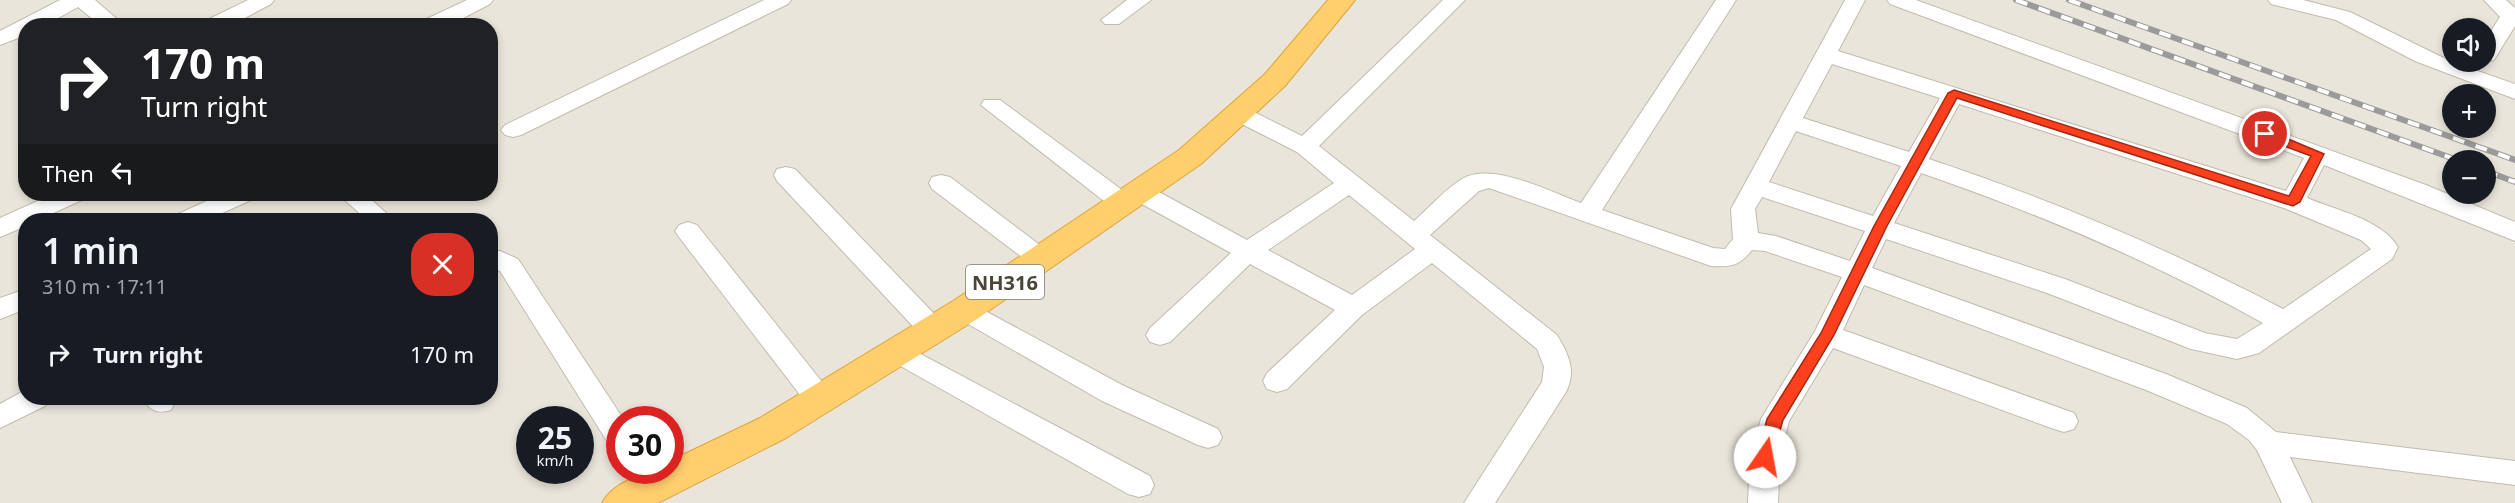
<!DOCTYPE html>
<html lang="en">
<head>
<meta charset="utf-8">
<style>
  body { margin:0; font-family:"Noto Sans",sans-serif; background:#242831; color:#f1f3f6; height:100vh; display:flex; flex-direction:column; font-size:22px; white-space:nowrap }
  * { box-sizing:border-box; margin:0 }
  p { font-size:20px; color:#9ea1a6 }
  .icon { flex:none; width:33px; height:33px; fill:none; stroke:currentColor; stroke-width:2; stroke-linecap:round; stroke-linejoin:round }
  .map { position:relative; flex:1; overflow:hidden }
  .side { position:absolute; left:18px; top:213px; width:480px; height:192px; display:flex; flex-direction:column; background:#171b24; border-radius:24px; box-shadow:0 3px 9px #0003 }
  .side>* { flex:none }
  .banner { position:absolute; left:18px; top:18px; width:480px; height:183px; border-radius:24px; box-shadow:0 3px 9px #0003; background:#202124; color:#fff; overflow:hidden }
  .tools { position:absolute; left:2442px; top:18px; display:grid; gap:12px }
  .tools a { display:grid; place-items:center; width:54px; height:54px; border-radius:50%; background:#171b24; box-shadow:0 3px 9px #0003; font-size:30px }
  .speed { position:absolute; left:516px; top:406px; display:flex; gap:12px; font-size:30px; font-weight:700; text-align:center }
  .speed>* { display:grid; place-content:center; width:78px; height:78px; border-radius:50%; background:#171b24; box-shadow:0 3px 9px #0003; line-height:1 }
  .speed small { font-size:15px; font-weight:400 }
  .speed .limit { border:9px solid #d22; background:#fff; color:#111 }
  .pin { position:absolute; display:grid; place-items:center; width:51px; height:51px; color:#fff; margin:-26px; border:3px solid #fff; border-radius:50%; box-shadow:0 2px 6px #0007 }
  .me { position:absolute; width:66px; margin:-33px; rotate:12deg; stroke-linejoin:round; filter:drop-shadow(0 0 4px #0008) }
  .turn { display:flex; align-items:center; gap:21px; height:126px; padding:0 24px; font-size:27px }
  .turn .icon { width:78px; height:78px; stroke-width:2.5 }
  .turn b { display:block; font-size:42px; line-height:51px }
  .then { display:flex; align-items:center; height:57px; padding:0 24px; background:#0003; gap:12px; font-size:22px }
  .round { display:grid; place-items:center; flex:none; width:63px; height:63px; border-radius:24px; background:#242831 }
  .overview { display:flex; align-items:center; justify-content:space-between; height:102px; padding:0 24px }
  h1 { font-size:36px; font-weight:600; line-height:45px }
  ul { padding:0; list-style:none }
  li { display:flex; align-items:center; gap:18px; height:78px; padding:0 24px }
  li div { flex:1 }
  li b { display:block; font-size:22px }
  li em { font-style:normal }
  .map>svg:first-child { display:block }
  .residential { fill:#eae5da; fill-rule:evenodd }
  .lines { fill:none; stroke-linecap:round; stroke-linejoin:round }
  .minor-casing { stroke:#c2bbae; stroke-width:2 }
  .highway-casing { stroke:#e0a43c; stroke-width:2 }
  .minor { fill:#fff; fill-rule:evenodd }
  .highway { fill:#ffcf6e; fill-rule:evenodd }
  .rail-casing { stroke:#9a9a9a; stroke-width:6 }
  .rail { stroke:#fff; stroke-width:4; stroke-dasharray:12; stroke-linecap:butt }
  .route { fill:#fc3f1d; stroke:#a42913; stroke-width:1.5 }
  .labels { text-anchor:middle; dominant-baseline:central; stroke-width:4.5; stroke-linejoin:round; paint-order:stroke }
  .shield { fill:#fff; stroke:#817c74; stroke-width:1.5 }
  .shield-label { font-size:20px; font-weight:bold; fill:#4b4439 }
</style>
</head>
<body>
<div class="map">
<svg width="2515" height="503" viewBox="0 0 2515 503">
  <rect width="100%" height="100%" fill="#f6f3ec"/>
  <path class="residential" d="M0,0H2515V503H0ZM26,26H490V194H26ZM2452,28H2486V62H2452ZM2452,94H2486V128H2452ZM2452,160H2486V194H2452ZM26,220H490V398H26ZM530,420H580V471H530ZM620,420H670V471H620Z"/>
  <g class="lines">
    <g class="minor-casing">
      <g id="minor">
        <path d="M60,0H95L125,26H101L78,7L44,26H26V35L0,45V31Z"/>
        <path d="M248,0H274L271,4L230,26H203L205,21Z"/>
        <path d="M467,0H493L490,4L448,26H420L422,21Z"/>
        <path d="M764,0H791L788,4L521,135L513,137L505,135L501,130L505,125Z"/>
        <path d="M1127,0H1151L1119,24H1105L1101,20Z"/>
        <path d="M1443,0H1465L1319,146L1414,221C1429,208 1445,189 1462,179C1492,161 1550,192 1581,203L1716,0H1736L1602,210L1713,248L1725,249L1733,239L1731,209L1845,0H1865L1838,51L2286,191L2304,158L1890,4L1887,0H1916L2426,185L2515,222V241L2324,165L2307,198C2335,210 2381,219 2398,247L2392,259L2259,353L2237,359L2191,349L2047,293L1886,239L1872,268L2166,374L2247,408L2276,432L2515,461V485L2290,457L2312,503H2282L2257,450L2249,440L2227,424L2146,390L1864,285L1843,330L2074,413L2078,421L2074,429L2064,432L2054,429L1833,348L1789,421L1780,457L1778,503H1748L1750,457L1761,419L1815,331L1842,277L1765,251L1752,250C1739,266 1732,267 1711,266L1489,188L1479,191L1430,235L1557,335C1568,353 1577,371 1566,392L1495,503H1464L1542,382L1544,367L1537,349L1432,263L1362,315L1287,389L1277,392L1267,389L1263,381L1267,373L1335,310L1250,264L1170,342L1160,345L1150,342L1146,335L1150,328L1231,253L1133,199L1135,203L1132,209L1123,211L1114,209L981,105L984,100H1000L1129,195L1127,192L1130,186L1139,184L1148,186L1247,240L1334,183L1297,152L1232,119L1229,114L1232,109H1248L1302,136ZM1832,64L1940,98L1909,152L1803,118ZM1959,104L2284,208L2361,240L2371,249L2283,309C2169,249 2052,200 1929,159ZM1796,131L1901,166L1873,216L1769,182ZM1921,173C2040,214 2153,262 2263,323L2237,339L2205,333L2065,279L1894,223ZM1349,195L1415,249L1352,295L1268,250ZM1762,197L1865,231L1850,261L1776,236L1758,233L1755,209Z"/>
        <path d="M2268,0H2303L2350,12L2452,62L2515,84V99L2415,61L2336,20L2271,4Z"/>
        <path d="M2484,0H2506L2515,8V26L2494,60L2486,62V39L2500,17Z"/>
        <path d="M786,167L795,169L942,322L945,329L942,336L932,339L922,336L777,181L774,175L777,169Z"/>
        <path d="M941,175L950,177L1049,252L1053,258L1049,264L1040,267L1031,264L932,189L929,183L932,177Z"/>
        <path d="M53,194H85L82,200L38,220H26V226L0,237V218Z"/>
        <path d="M222,194H254L251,200L207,220H175L178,214Z"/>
        <path d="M338,194H365L394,220H367Z"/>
        <path d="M688,222L697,225L830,392L834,400L830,408L820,411L810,408L679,237L675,231L679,225Z"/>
        <path d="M490,251H500L518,259L624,420H620V449L610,446L500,271L490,269Z"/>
        <path d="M26,289V309L0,319V298Z"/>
        <path d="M965,300L1122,385L1218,429L1222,437L1218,445L1208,448L1198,445L1102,401L956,317L952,310L956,303Z"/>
        <path d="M898,342L1150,476L1154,485L1150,494L1139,497L1128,494L888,359L884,352L888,345Z"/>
        <path d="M25,390L26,398H49L45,406L0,428V404Z"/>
        <path d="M143,398H173L175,402L171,410C157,414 150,411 143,398Z"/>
      </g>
    </g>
    <g class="highway-casing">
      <path id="highway" d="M1328,0H1355L1285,86L1201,164L977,319L786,438L658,503H602C614,481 647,471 670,471V461L760,418L953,301L1179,150L1265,74Z"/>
    </g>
    <use href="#minor" class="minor"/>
    <use href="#highway" class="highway"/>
    <g class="rail-casing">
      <g id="rail">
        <path d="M2016,0L2457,160"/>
        <path d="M2069,0L2515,160"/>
        <path d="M2486,171L2515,182"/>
      </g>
    </g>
    <use href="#rail" class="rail"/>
  </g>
  <path class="route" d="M1954,90L2289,196L2311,156L2260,137V131H2269L2324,154L2300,202L2293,206L1957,98L1887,226L1834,335L1783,420L1771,462H1759L1757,457L1767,419L1821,333L1874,226L1948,93Z"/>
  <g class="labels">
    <rect class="shield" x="966" y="265" width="78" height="34" rx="4.5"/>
    <g class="shield-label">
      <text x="1005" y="282">NH316</text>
    </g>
  </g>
</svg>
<div class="tools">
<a><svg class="icon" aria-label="sound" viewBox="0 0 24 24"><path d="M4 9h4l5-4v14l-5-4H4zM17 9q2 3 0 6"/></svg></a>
<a>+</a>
<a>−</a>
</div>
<div class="speed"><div>25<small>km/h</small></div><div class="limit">30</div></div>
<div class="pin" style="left:2265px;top:134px;background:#d93025"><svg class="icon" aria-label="arrive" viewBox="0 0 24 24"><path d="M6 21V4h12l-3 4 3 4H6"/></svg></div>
<svg class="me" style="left:1765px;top:457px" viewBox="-20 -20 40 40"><circle r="19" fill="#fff"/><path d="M0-13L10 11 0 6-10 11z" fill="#fc3f1d"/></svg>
<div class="banner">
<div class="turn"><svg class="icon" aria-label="right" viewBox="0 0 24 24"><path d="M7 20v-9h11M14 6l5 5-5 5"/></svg><div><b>170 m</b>Turn right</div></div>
<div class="then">Then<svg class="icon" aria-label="left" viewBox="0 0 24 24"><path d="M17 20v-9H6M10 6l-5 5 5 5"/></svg></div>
</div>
<section class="side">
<div class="overview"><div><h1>1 min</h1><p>310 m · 17:11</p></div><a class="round" style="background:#d93025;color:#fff"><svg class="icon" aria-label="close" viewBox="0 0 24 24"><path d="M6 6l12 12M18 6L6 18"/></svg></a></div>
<ul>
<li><svg class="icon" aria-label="right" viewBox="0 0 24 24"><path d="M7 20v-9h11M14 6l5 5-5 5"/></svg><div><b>Turn right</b></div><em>170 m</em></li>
</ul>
</section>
</div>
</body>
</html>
